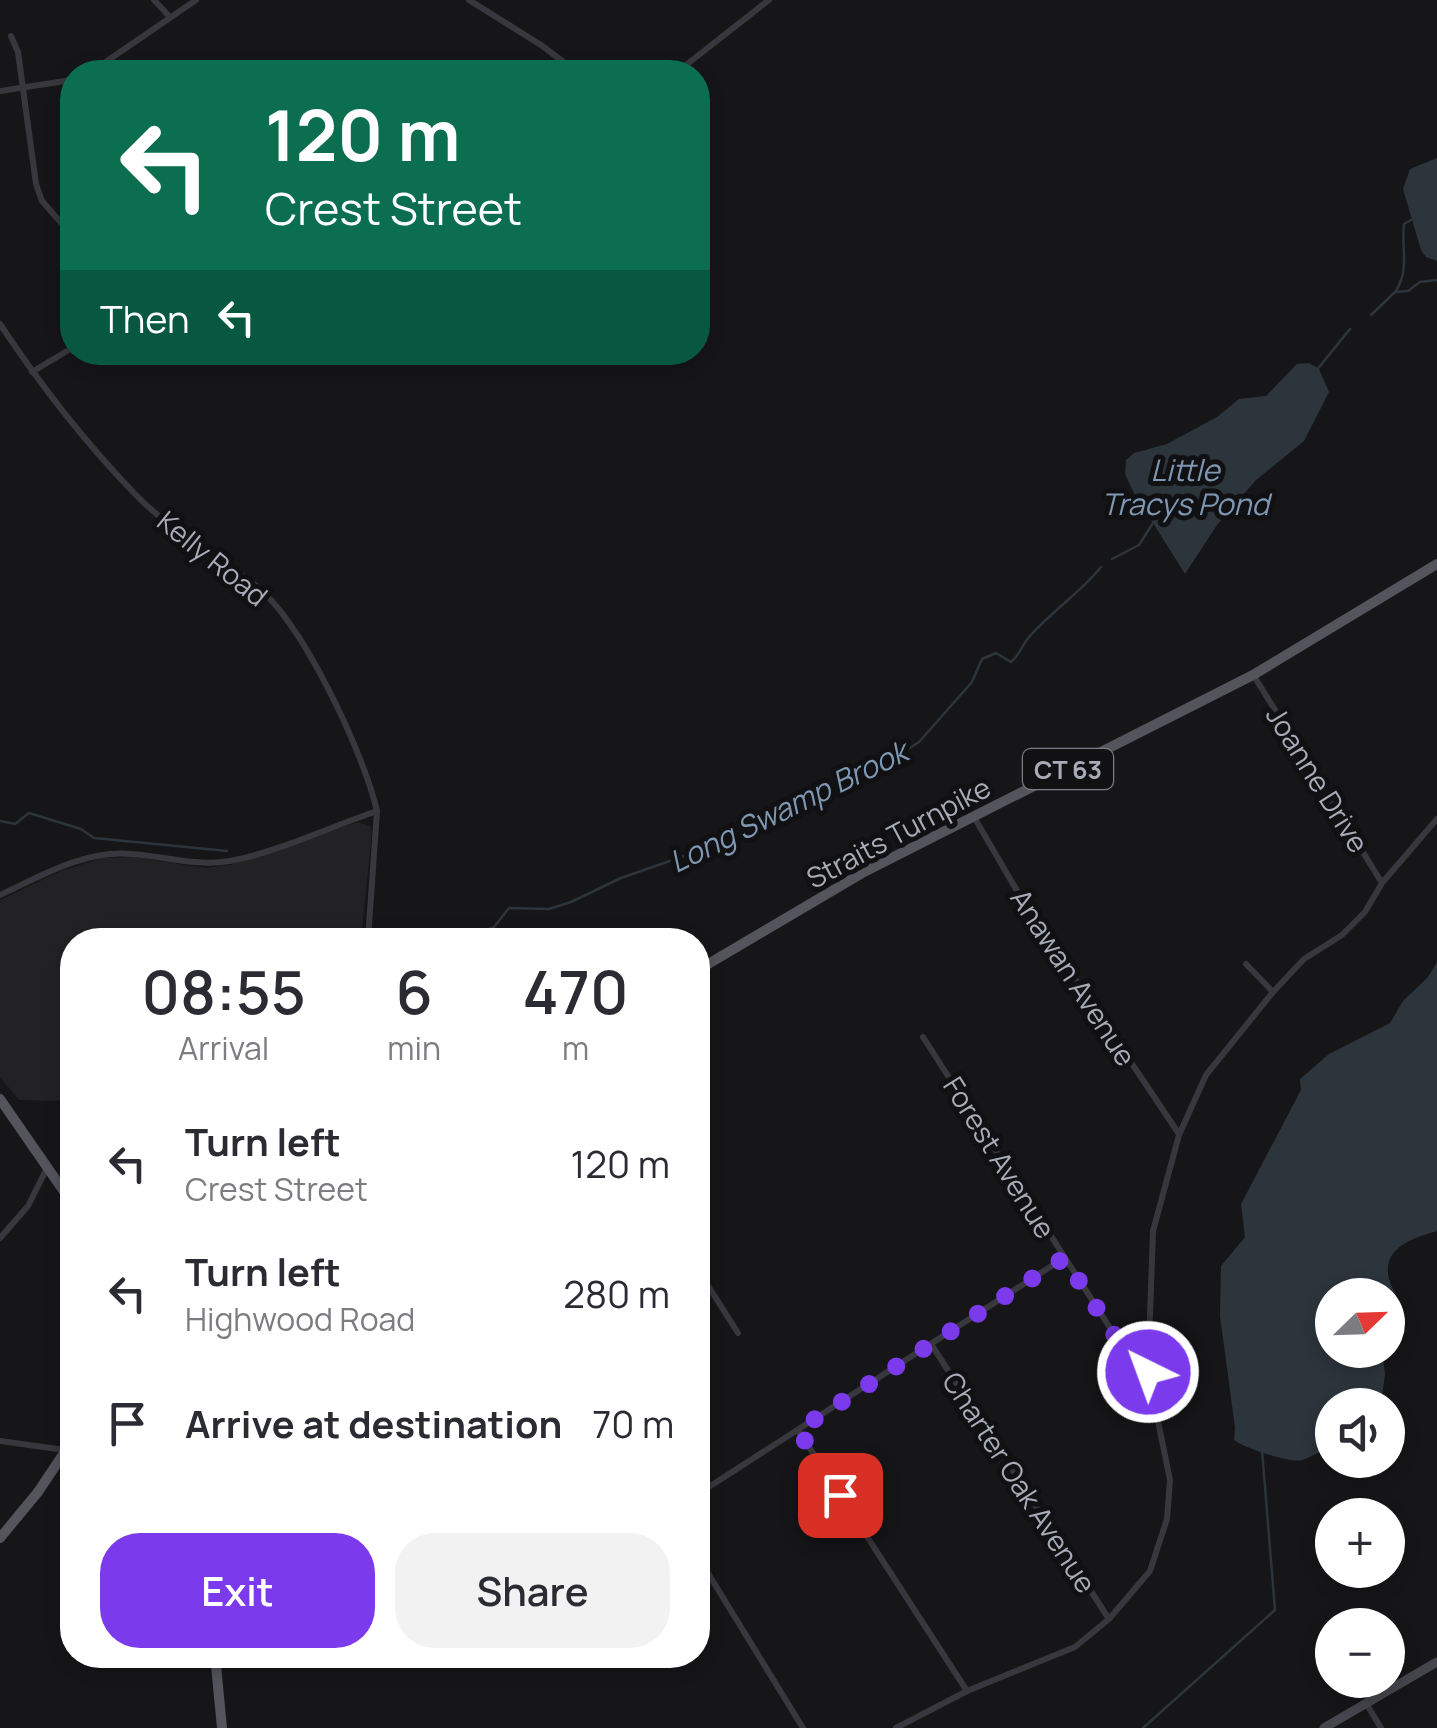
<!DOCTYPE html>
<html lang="en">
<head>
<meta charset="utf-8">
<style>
  body { margin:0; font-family:Manrope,sans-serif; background:#f2f2f3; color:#2b2b33; height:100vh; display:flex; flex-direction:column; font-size:38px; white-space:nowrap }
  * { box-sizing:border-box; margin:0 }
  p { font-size:32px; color:#7c7c81 }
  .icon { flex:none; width:55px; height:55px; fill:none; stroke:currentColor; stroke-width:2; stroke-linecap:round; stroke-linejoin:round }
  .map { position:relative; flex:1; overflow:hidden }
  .sheet { position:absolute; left:60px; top:928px; width:650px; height:740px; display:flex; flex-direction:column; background:#fff; border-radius:40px; box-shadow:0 5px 15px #0003 }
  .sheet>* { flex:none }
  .guide { position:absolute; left:60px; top:60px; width:650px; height:305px; border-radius:40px; box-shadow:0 5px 15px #0003; background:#0b6e4f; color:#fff; overflow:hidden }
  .needle { width:65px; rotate:67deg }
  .controls { position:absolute; left:1315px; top:1278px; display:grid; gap:20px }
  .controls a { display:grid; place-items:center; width:90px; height:90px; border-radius:50%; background:#fff; box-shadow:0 5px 15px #0003; font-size:50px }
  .pin { position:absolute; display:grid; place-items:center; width:85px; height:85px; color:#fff; margin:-42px; border-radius:20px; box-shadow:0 5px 15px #0006 }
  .me { position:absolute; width:110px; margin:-55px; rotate:318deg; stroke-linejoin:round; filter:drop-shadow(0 0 8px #0008) }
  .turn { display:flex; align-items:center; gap:35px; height:210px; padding:0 40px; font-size:45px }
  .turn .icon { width:130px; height:130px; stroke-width:2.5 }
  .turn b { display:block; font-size:70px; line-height:85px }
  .then { display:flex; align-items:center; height:95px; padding:0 40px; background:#0003; gap:20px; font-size:38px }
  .eta { display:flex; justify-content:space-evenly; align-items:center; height:170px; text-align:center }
  .eta b { font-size:60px; font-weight:600; line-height:70px }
  .button { display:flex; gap:20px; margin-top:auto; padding:20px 40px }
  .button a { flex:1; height:115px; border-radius:40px; background:#7c3aed; color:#fff; font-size:40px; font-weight:600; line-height:115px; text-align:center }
  .button a+a { background:#f2f2f3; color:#2b2b33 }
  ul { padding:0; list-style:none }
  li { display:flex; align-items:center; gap:30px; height:130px; padding:0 40px }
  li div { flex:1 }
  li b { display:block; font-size:38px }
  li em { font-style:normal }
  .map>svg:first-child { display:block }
  .built { fill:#222225 }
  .water { fill:#2c343c }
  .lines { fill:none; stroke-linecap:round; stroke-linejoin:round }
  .stream { stroke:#2c343c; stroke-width:2.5 }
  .street { stroke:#37373d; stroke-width:6 }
  .secondary { stroke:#45464d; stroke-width:9 }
  .primary { stroke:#53545c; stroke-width:10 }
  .route { stroke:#7c3aed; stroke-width:18; stroke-dasharray:0 32.4 }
  .labels { text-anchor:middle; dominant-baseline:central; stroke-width:10; stroke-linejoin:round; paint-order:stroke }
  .shield { fill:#111113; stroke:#7b7e86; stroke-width:2.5 }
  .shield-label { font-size:25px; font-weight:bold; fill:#a8acb8 }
  .street-label { font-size:28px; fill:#a8acb8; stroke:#111113 }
  .water-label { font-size:30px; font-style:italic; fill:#7e97b3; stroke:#111113 }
</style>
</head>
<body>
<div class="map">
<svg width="1437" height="1728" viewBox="0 0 1437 1728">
  <rect width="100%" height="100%" fill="#161618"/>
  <path class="built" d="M358,822L370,826L372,831L361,940H72V1101L19,1100L0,1077V900L61,871L102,858L133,857L206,868L230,865Z"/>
  <g class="water">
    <path d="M1437,158V261L1426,257L1421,250L1403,189L1410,169Z"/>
    <path d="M1309,363L1319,369L1329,392L1304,441L1256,480L1217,525L1185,574L1133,491L1125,474L1126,460L1134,453L1167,444L1217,417L1239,399L1266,396L1297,364Z"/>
    <path d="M1437,962V1231C1412,1238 1379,1249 1390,1282C1393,1290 1397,1297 1400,1305L1388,1319V1295H1332V1350H1382L1385,1374L1381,1405H1332V1449C1320,1450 1314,1456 1302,1460C1292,1464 1242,1447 1234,1440L1235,1428L1220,1316L1221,1266L1245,1237L1241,1204L1301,1090L1300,1079L1329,1054L1390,1023L1403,1001L1428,977Z"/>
  </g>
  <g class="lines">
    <g class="stream">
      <path d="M1396,291C1410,268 1401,248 1404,224L1411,220"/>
      <path d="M1371,315L1395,292L1408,291L1420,282L1437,280"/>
      <path d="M1316,371L1350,329"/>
      <path d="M1112,559L1139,545L1153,523"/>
      <path d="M0,821L15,824L29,813L81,829L94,838L227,851"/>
      <path d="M466,940L494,927L509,908L549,909L571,902L621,878L713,846L736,825L797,805L813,790L860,776L888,762L919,742L972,682L982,659L996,653L1011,662C1021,654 1022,644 1030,636C1052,611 1080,593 1101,567"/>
      <path d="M1143,1728L1275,1610L1262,1450"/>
    </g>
    <g class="street">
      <path d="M154,0L169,16"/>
      <path d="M469,0L541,45L577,72"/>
      <path d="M11,36L18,52L36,184L42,201L72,235"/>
      <path d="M91,72L196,0"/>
      <path d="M677,72L769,0"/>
      <path d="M0,91L72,80"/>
      <path d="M0,324C39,383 84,441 133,492C169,530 213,553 254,584C302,621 363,751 377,811L368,940"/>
      <path d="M32,372L72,348"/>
      <path d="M1254,676L1382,883"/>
      <path d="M974,817L1023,901L1179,1134"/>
      <path d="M0,895C41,876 84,850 131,854C164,856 197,867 230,861C278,852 330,827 377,811"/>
      <path d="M1246,964L1273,992"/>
      <path d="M923,1037L1132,1362L1147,1371"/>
      <path d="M698,1142L706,1137"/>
      <path d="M0,1238L28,1206L47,1168"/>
      <path d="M698,1270L738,1333"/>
      <path d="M931,1344L1109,1619"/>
      <path d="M798,1430L967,1691"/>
      <path d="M0,1441L65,1450"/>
      <path d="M698,1494L1064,1258"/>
      <path d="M698,1557L803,1728"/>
      <path d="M1366,1703L1381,1728"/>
      <path d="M896,1728L967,1691L1075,1647L1109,1619L1150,1571L1167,1519L1170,1480L1148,1372L1153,1231L1179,1135L1206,1075L1273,992L1304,959L1342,935L1365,912L1382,883L1437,819"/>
    </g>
    <path class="secondary" d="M1324,1728L1437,1662"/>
    <g class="primary">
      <path d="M698,970L864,872L1253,675L1437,564"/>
      <path d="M0,1099L72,1203"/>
      <path d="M0,1538L38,1492L72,1441"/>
      <path d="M215,1655L222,1728"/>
    </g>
  </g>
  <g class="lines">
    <path class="route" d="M840,1495L798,1430L1064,1258L1132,1362L1148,1372"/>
  </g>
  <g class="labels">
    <rect class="shield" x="1023" y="749" width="90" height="40" rx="8"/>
    <g class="shield-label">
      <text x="1068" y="769">CT 63</text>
    </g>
    <g class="street-label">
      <text transform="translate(213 558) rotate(39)">Kelly Road</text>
      <text transform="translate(1318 779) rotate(58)">Joanne Drive</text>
      <text transform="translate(898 832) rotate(-28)">Straits Turnpike</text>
      <text transform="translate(1074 977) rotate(57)">Anawan Avenue</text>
      <text transform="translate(1000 1157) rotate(58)">Forest Avenue</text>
      <text transform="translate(1020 1482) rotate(57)">Charter Oak Avenue</text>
    </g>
    <g class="water-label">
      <text x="1185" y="469">Little<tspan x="1185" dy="34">Tracys Pond</tspan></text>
      <text transform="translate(788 806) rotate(-26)">Long Swamp Brook</text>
    </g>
  </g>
</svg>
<div class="controls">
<a><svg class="needle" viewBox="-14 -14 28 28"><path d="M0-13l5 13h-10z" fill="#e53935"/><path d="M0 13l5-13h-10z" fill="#7c7c81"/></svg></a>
<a><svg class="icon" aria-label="sound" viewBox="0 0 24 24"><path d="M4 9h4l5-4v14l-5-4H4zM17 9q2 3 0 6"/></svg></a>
<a>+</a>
<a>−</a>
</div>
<div class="pin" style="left:840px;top:1495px;background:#d93025"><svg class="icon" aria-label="arrive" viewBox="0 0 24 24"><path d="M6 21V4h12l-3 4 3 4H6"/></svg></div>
<svg class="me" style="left:1148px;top:1372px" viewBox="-20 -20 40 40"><circle r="17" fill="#7c3aed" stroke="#fff" stroke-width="3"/><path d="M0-11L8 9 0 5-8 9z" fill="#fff"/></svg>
<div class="guide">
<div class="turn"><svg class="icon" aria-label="left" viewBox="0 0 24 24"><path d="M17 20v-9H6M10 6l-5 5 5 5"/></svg><div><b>120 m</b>Crest Street</div></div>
<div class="then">Then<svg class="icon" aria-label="left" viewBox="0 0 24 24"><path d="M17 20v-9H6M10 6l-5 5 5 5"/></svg></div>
</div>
<section class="sheet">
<div class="eta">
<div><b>08:55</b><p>Arrival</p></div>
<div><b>6</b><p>min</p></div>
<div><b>470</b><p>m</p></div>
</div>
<ul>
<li><svg class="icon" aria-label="left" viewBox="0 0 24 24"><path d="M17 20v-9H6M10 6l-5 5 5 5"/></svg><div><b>Turn left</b><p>Crest Street</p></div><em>120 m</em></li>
<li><svg class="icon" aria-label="left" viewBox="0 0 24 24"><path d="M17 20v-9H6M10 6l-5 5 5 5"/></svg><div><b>Turn left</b><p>Highwood Road</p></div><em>280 m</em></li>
<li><svg class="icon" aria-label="arrive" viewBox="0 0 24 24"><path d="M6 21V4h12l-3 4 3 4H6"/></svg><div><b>Arrive at destination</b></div><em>70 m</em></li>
</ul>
<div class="button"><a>Exit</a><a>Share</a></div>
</section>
</div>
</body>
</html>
